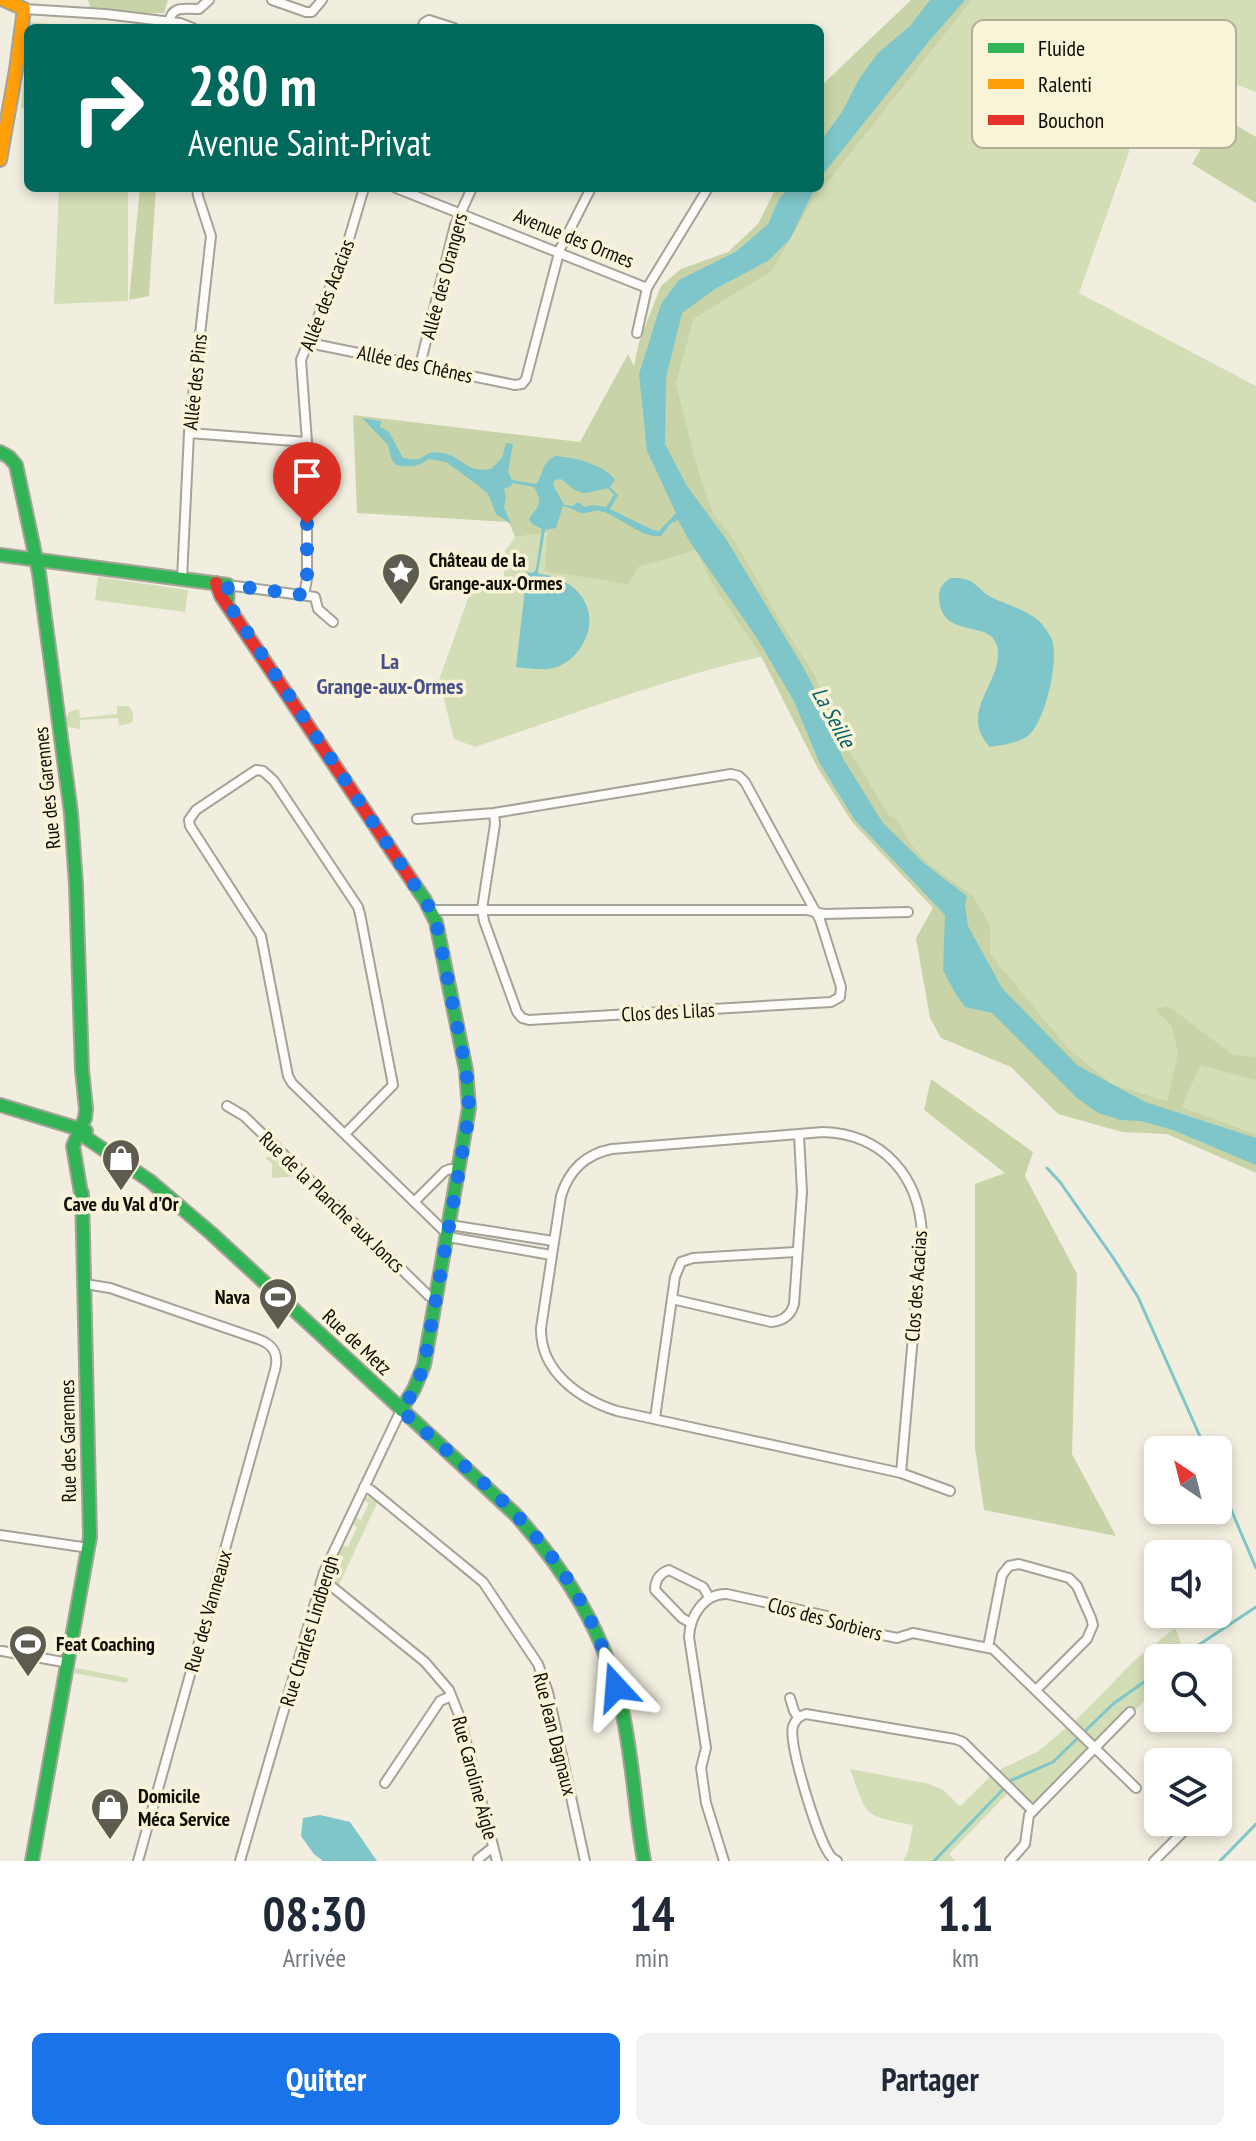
<!DOCTYPE html>
<html lang="fr">
<head>
<meta charset="utf-8">
<style>
  body { margin:0; font-family:"PT Sans Narrow",sans-serif; background:#f2f2f3; color:#1f2937; height:100vh; display:flex; flex-direction:column; font-size:30px; white-space:nowrap }
  * { box-sizing:border-box; margin:0 }
  p { font-size:26px; color:#747a83 }
  .icon { flex:none; width:44px; height:44px; fill:none; stroke:currentColor; stroke-width:2; stroke-linecap:round; stroke-linejoin:round }
  .map { position:relative; height:1861px; overflow:hidden }
  .drawer { display:flex; flex-direction:column; background:#fff; flex:1 }
  .drawer>* { flex:none }
  .top-card { position:absolute; left:24px; top:24px; width:800px; height:168px; border-radius:12px; box-shadow:0 4px 12px #0003; background:#00695c; color:#fff; overflow:hidden }
  .needle { width:52px; rotate:325deg }
  .fabs { position:absolute; left:1144px; top:1436px; display:grid; gap:16px }
  .fabs a { display:grid; place-items:center; width:88px; height:88px; border-radius:12px; background:#fff; box-shadow:0 4px 12px #0003; font-size:40px }
  .pin { position:absolute; display:grid; place-items:center; width:68px; height:68px; color:#fff; margin:-82px -34px; border-radius:50% 50% 50% 0; rotate:-45deg; box-shadow:0 0 8px #0007 }
  .pin .icon { rotate:45deg }
  .me { position:absolute; width:88px; margin:-44px; rotate:341deg; stroke-linejoin:round; filter:drop-shadow(0 0 6px #0008) }
  .turn { display:flex; align-items:center; gap:28px; height:168px; padding:0 32px; font-size:36px }
  .turn .icon { width:104px; height:104px; stroke-width:2.5 }
  .turn b { display:block; font-size:56px; line-height:68px }
  .eta { display:flex; justify-content:space-evenly; align-items:center; height:136px; text-align:center }
  .eta b { font-size:48px; font-weight:800; line-height:56px }
  .button { display:flex; gap:16px; margin-top:auto; padding:16px 32px }
  .button a { flex:1; height:92px; border-radius:12px; background:#1a73e8; color:#fff; font-size:32px; font-weight:800; line-height:92px; text-align:center }
  .button a+a { background:#f2f2f3; color:#1f2937 }
  .map>svg:first-child { display:block }
  .green { fill:#d3ddb6 }
  .forest { fill:#c8d4a7 }
  .water { fill:#7ec6c9; fill-rule:evenodd }
  .lines { fill:none; stroke-linecap:round; stroke-linejoin:round }
  .stream { stroke:#7ec6c9; stroke-width:3 }
  .street-casing { stroke:#a5a397; stroke-width:12 }
  .fast-casing { stroke:#a5a397; stroke-width:16 }
  .slow-casing { stroke:#a5a397; stroke-width:16 }
  .jam-casing { stroke:#a5a397; stroke-width:16 }
  .street { stroke:#fdfcfa; stroke-width:8 }
  .fast { stroke:#30b455; stroke-width:12 }
  .slow { stroke:#ff9f0a; stroke-width:12 }
  .jam { stroke:#e5322d; stroke-width:12 }
  .route { stroke:#1a73e8; stroke-width:14; stroke-dasharray:0 25.2 }
  .labels { text-anchor:middle; dominant-baseline:central; stroke-width:7; stroke-linejoin:round; paint-order:stroke }
  .street-label { font-size:20px; fill:#0f0d04; stroke:#f9f3d7 }
  .poi-label { font-size:20px; font-weight:bold; fill:#0f0d04; stroke:#f9f3d7; text-anchor:start }
  .neighbourhood-label { font-size:22px; font-weight:bold; fill:#474f8d; stroke:#f9f3d7 }
  .water-label { font-size:22px; font-style:italic; fill:#046169; stroke:#f9f3d7 }
  .key { fill:#f9f3d7; stroke:#b3ae98; stroke-width:2 }
  .key-label { font-size:22px; fill:#0f0d04 }
</style>
</head>
<body>
<div class="map">
<svg width="1256" height="1861" viewBox="0 0 1256 1861">
  <rect width="100%" height="100%" fill="#f1eedf"/>
  <g class="green">
    <path d="M972,0H1256V92L1163,56L1079,293L1256,386V1066L1205,1065L1256,1080V1134L1182,1107L1178,1053L1167,1101L1112,1084L1067,1047L989,954L990,925L973,895L929,864L912,845L898,822L889,815L840,735L814,673L798,649C688,669 580,712 475,747L454,739L439,680L469,596L504,577L505,551L515,537L540,534L565,536L714,515L700,476L676,384L694,319L772,271L812,202Z"/>
    <path d="M29,22L88,27L28,28V112L21,107Z"/>
    <path d="M59,188H128V301L54,304Z"/>
    <path d="M98,577L188,590L185,612L95,600Z"/>
    <path d="M117,706H129L133,713V720L131,723L119,726L118,718L80,720V729L68,727L64,720L69,712L79,709L80,718L117,714Z"/>
    <path d="M276,1154L297,1174L298,1176L272,1178V1164L265,1158Z"/>
    <path d="M367,1497L374,1498L378,1501L339,1585L330,1576V1572L336,1573L344,1557L338,1554L342,1545L348,1547L357,1527L352,1524L355,1518L361,1520L369,1503L363,1500Z"/>
    <path d="M1175,1628L1186,1656L1184,1658H1158V1686L1148,1697L1033,1811L1011,1790L949,1854L956,1861H903L908,1852L913,1825C861,1815 868,1817 850,1769L925,1783L942,1789L960,1806L995,1772L1037,1752L1077,1719L1135,1660Z"/>
    <path d="M76,1668L128,1678L127,1683L74,1673Z"/>
  </g>
  <g class="forest">
    <path d="M88,0H168L164,13L105,14L91,9Z"/>
    <path d="M911,0H972L812,202L772,271L694,319L676,384L700,476L714,515L734,540L786,631L814,673L840,735L889,815L898,821L912,845L929,864L973,895L990,925V954L1067,1047L1112,1084L1167,1101L1178,1052L1171,1025L1155,1009L1168,1006L1233,1055L1256,1057V1080L1200,1065L1182,1107L1256,1134V1173L1167,1134L1122,1132L1058,1114L1011,1067L941,1038L930,1018L916,938L933,908L852,822L817,767L761,656L713,585L696,550L638,567L628,584L545,571L547,533L515,537L509,522L357,513L353,415L580,442L628,354L634,366L639,342L661,286L681,269L728,252L758,224L776,188H820V87Z"/>
    <path d="M1220,116L1256,137V203L1192,164Z"/>
    <path d="M140,188H156L149,296L129,300Z"/>
    <path d="M931,1079L1033,1152L1025,1176L1077,1274L1072,1454L1116,1536L984,1510L975,1448V1184L1005,1173L924,1110Z"/>
  </g>
  <g class="water">
    <path d="M930,0H965L930,40L820,178V142L842,112L859,79L878,53L910,26Z"/>
    <path d="M789,188H815L790,239L768,261L715,289L682,313L666,378L665,444L687,486L726,539L802,665L828,714L842,757L883,823L925,864L967,896L965,905L968,926L1002,988L1077,1065L1145,1102L1256,1138V1165L1173,1130L1141,1121L1121,1120L1098,1113L1077,1098L992,1013L965,1007L955,993L943,970L945,915L854,819L819,762L794,701L755,635L690,542L678,520L671,523L661,536C641,539 621,516 600,511C593,510 587,514 581,513C574,511 570,507 563,506L556,528L545,530L538,571L539,574C579,578 605,613 579,650C573,658 564,665 554,668C541,671 528,668 516,667L527,572L533,573L536,569L542,529L532,524L529,519C538,504 544,506 534,487L512,483L511,486L504,489L506,497L504,507L511,524L496,514L488,494L479,486L446,462L428,459C418,468 409,467 396,465L391,458L388,445L362,418L381,421L380,427L389,432L403,458C408,458 412,460 417,459C428,457 426,450 442,453C464,457 465,473 491,469L502,458L506,443L513,444L508,471L512,480L536,484C545,473 540,464 555,456C572,457 605,464 615,480L610,487L618,495L610,509L653,530L659,531L676,513L647,451L639,374L661,304L679,280L737,251L768,224L779,199ZM561,479C584,498 580,494 608,488L614,495L606,507L593,505L584,507L580,503H576L573,506L564,505L553,485L555,480Z"/>
    <path d="M951,578C977,577 974,588 993,598C1009,606 1029,610 1042,624C1045,628 1050,635 1052,640C1059,660 1046,718 1030,734C1021,743 1003,745 990,747C955,710 1009,678 996,643C987,620 940,639 939,597C939,588 943,582 951,578Z"/>
    <path d="M320,1815L350,1822L377,1861H323L314,1854L301,1836L303,1818Z"/>
  </g>
  <g class="lines">
    <g class="stream">
      <path d="M1047,1168L1060,1182L1114,1259L1138,1297L1206,1450"/>
      <path d="M1218,1479L1256,1568"/>
      <path d="M1179,1658L1256,1607"/>
      <path d="M934,1861L1012,1780L1053,1762L1113,1704L1158,1672"/>
      <path d="M1220,1861L1256,1824"/>
    </g>
    <g class="street-casing">
      <g id="street">
        <path d="M272,0L306,12H312L322,0"/>
        <path d="M24,9L105,14L180,23L193,28"/>
        <path d="M169,22C172,5 185,9 199,9L209,0"/>
        <path d="M422,28L424,23L429,20L454,28"/>
        <path d="M396,188L647,288"/>
        <path d="M637,333L647,288L708,188"/>
        <path d="M309,343L515,385L522,384L526,379L560,249L591,188"/>
        <path d="M420,365L455,225L472,188"/>
        <path d="M189,433L307,442"/>
        <path d="M182,579L189,433L211,236L198,196L197,188"/>
        <path d="M228,585L315,597L318,609L333,622"/>
        <path d="M304,595L307,579V442L301,360L348,242L364,188"/>
        <path d="M417,819L494,813L731,774L739,776L745,782L820,920L841,987L840,997L831,1002L529,1020L522,1018L517,1012L484,921L482,909L495,824L494,813"/>
        <path d="M431,910H807L824,914L908,912"/>
        <path d="M227,1106L244,1116L429,1296L437,1298"/>
        <path d="M345,1134L393,1085L360,914L358,907L274,781L263,771L256,770L196,810L189,820L190,826L261,936L288,1076L292,1083L443,1230L449,1231"/>
        <path d="M414,1202L445,1171L450,1169L459,1171"/>
        <path d="M450,1225L553,1241"/>
        <path d="M448,1237L551,1255"/>
        <path d="M85,1284L110,1288L258,1339C274,1345 279,1354 275,1370L138,1861"/>
        <path d="M672,1299L771,1322C783,1321 791,1315 794,1304L802,1192L799,1135"/>
        <path d="M655,1418L675,1277L681,1262L693,1258L796,1252"/>
        <path d="M901,1473L922,1234C919,1176 883,1134 823,1132L612,1149C586,1154 569,1170 561,1196L541,1328C540,1371 579,1399 617,1411L901,1473L950,1491"/>
        <path d="M364,1487L371,1490L483,1582L538,1664L548,1692L585,1861"/>
        <path d="M0,1535L89,1548"/>
        <path d="M321,1582L330,1585L425,1662L449,1690L459,1715L497,1861"/>
        <path d="M691,1623L682,1618L655,1590C655,1580 660,1573 669,1570L703,1587L709,1597"/>
        <path d="M988,1647L1002,1575L1009,1566L1019,1564L1069,1578L1077,1586L1091,1618L1093,1625L1087,1639L1036,1690"/>
        <path d="M2,1651L69,1663"/>
        <path d="M790,1698L794,1711L798,1717"/>
        <path d="M385,1783L440,1701L451,1696"/>
        <path d="M478,1859L493,1847"/>
        <path d="M240,1861L324,1572L401,1410"/>
        <path d="M724,1861L706,1803L701,1768L706,1748L689,1637C690,1616 704,1593 727,1594L827,1616L834,1625L853,1629L897,1638L913,1633L993,1649L1136,1788"/>
        <path d="M837,1861C832,1858 831,1857 828,1852C817,1835 788,1744 793,1726C796,1719 799,1716 806,1714L955,1739L963,1742L1033,1811"/>
        <path d="M1010,1861L1025,1844L1029,1815L1130,1712"/>
        <path d="M1154,1861L1186,1829"/>
      </g>
    </g>
    <g class="fast-casing">
      <g id="fast">
        <path d="M0,452L9,457L16,465L39,573L71,813L76,885L82,1070L86,1109L85,1118L73,1146L82,1199"/>
        <path d="M0,555L228,585L227,602"/>
        <path d="M0,1105L86,1131"/>
        <path d="M79,1130L88,1139L150,1181L212,1234L515,1514C566,1571 606,1634 622,1710C633,1760 635,1811 644,1861"/>
        <path d="M401,1410L414,1389L424,1365L469,1108L466,1070L436,922L425,900L412,881"/>
        <path d="M32,1861L90,1537L82,1193"/>
      </g>
    </g>
    <g class="slow-casing">
      <path id="slow" d="M0,160L16,70L24,9L4,0"/>
    </g>
    <g class="jam-casing">
      <path id="jam" d="M216,583L221,596L412,881"/>
    </g>
    <use href="#street" class="street"/>
    <use href="#fast" class="fast"/>
    <use href="#slow" class="slow"/>
    <use href="#jam" class="jam"/>
  </g>
  <g class="lines">
    <path class="route" d="M307,524V579L304,595L228,585L227,602L431,910L436,922L466,1070L469,1095L468,1121L424,1365L414,1391L401,1410C452,1457 510,1500 551,1556C581,1595 602,1640 616,1687"/>
  </g>
  <defs>
    <g id="sight-pin" transform="scale(2)"><path d="M0 17L-7.5 6A9.5 9.5 0 1 1 7.5 6Z" fill="#5e5c51" stroke="#f9f3d7"/><path d="M0-6L1.8-2.2L6-1.7L2.9 1.2L3.7 5.4L0 3.3L-3.7 5.4L-2.9 1.2L-6-1.7L-1.8-2.2Z" fill="#fff"/></g>
    <g id="shop-pin" transform="scale(2)"><path d="M0 17L-7.5 6A9.5 9.5 0 1 1 7.5 6Z" fill="#5e5c51" stroke="#f9f3d7"/><path d="M-5-2.5h2.3a2.7 3.5 0 0 1 5.4 0H5L5.5 6h-11ZM-1.5-2.5h3a1.5 2.3 0 0 0-3 0Z" fill="#fff"/></g>
    <g id="stadium-pin" transform="scale(2)"><path d="M0 17L-7.5 6A9.5 9.5 0 1 1 7.5 6Z" fill="#5e5c51" stroke="#f9f3d7"/><path d="M0-5a6.5 5 0 1 0 0 10a6.5 5 0 1 0 0-10ZM-3.5-1.8h7v3.6h-7Z" fill="#fff"/></g>
  </defs>
  <g fill-rule="evenodd">
    <use href="#sight-pin" x="401" y="572"/>
    <use href="#shop-pin" x="121" y="1158"/>
    <use href="#stadium-pin" x="278" y="1297"/>
    <use href="#stadium-pin" x="28" y="1644"/>
    <use href="#shop-pin" x="110" y="1807"/>
  </g>
  <g class="labels">
    <g class="street-label">
      <text transform="translate(574 238) rotate(22)">Avenue des Ormes</text>
      <text transform="translate(444 276) rotate(-75)">Allée des Orangers</text>
      <text transform="translate(327 295) rotate(-69)">Allée des Acacias</text>
      <text transform="translate(415 364) rotate(12)">Allée des Chênes</text>
      <text transform="translate(195 382) rotate(-84)">Allée des Pins</text>
      <text transform="translate(47 788) rotate(-96)">Rue des Garennes</text>
      <text transform="translate(668 1012) rotate(-3)">Clos des Lilas</text>
      <text transform="translate(332 1202) rotate(44)">Rue de la Planche aux Joncs</text>
      <text transform="translate(916 1286) rotate(-86)">Clos des Acacias</text>
      <text transform="translate(357 1342) rotate(43)">Rue de Metz</text>
      <text transform="translate(68 1441) rotate(-91)">Rue des Garennes</text>
      <text transform="translate(208 1611) rotate(-74)">Rue des Vanneaux</text>
      <text transform="translate(825 1619) rotate(15)">Clos des Sorbiers</text>
      <text transform="translate(309 1631) rotate(-73)">Rue Charles Lindbergh</text>
      <text transform="translate(555 1734) rotate(76)">Rue Jean Dagnaux</text>
      <text transform="translate(475 1778) rotate(75)">Rue Caroline Aigle</text>
    </g>
    <g class="poi-label">
      <text x="429" y="560">Château de la<tspan x="429" dy="23">Grange-aux-Ormes</tspan></text>
      <text x="121" y="1204" text-anchor="middle">Cave du Val d'Or</text>
      <text x="250" y="1297" text-anchor="end">Nava</text>
      <text x="56" y="1644">Feat Coaching</text>
      <text x="138" y="1796">Domicile<tspan x="138" dy="23">Méca Service</tspan></text>
    </g>
    <g class="neighbourhood-label">
      <text x="390" y="661">La<tspan x="390" dy="25">Grange-aux-Ormes</tspan></text>
    </g>
    <g class="water-label">
      <text transform="translate(834 717) rotate(61)">La Seille</text>
    </g>
  </g>
  <rect x="972" y="20" width="264" height="128" rx="12" class="key"/>
  <rect x="988" y="43" width="36" height="10" fill="#30b455"/>
  <rect x="988" y="79" width="36" height="10" fill="#ff9f0a"/>
  <rect x="988" y="115" width="36" height="10" fill="#e5322d"/>
  <g class="key-label">
    <text x="1038" y="56">Fluide</text>
    <text x="1038" y="92">Ralenti</text>
    <text x="1038" y="128">Bouchon</text>
  </g>
</svg>
<div class="fabs">
<a><svg class="needle" viewBox="-14 -14 28 28"><path d="M0-13l5 13h-10z" fill="#e53935"/><path d="M0 13l5-13h-10z" fill="#747a83"/></svg></a>
<a><svg class="icon" aria-label="sound" viewBox="0 0 24 24"><path d="M4 9h4l5-4v14l-5-4H4zM17 9q2 3 0 6"/></svg></a>
<a><svg class="icon" aria-label="search" viewBox="0 0 24 24"><circle cx="10" cy="10" r="6"/><path d="M15 15l6 6"/></svg></a>
<a><svg class="icon" aria-label="layers" viewBox="0 0 24 24"><path d="M12 4l9 5-9 5-9-5zM3 14l9 5 9-5"/></svg></a>
</div>
<div class="pin" style="left:307px;top:524px;background:#d93025"><svg class="icon" aria-label="arrive" viewBox="0 0 24 24"><path d="M6 21V4h12l-3 4 3 4H6"/></svg></div>
<svg class="me" style="left:616px;top:1687px" viewBox="-20 -20 40 40"><path d="M0-17L14 15 0 8-14 15z" fill="#1a73e8" stroke="#fff" stroke-width="4"/></svg>
<div class="top-card">
<div class="turn"><svg class="icon" aria-label="right" viewBox="0 0 24 24"><path d="M7 20v-9h11M14 6l5 5-5 5"/></svg><div><b>280 m</b>Avenue Saint-Privat</div></div>
</div>
</div>
<section class="drawer">
<div class="eta">
<div><b>08:30</b><p>Arrivée</p></div>
<div><b>14</b><p>min</p></div>
<div><b>1.1</b><p>km</p></div>
</div>
<div class="button"><a>Quitter</a><a>Partager</a></div>
</section>
</body>
</html>
